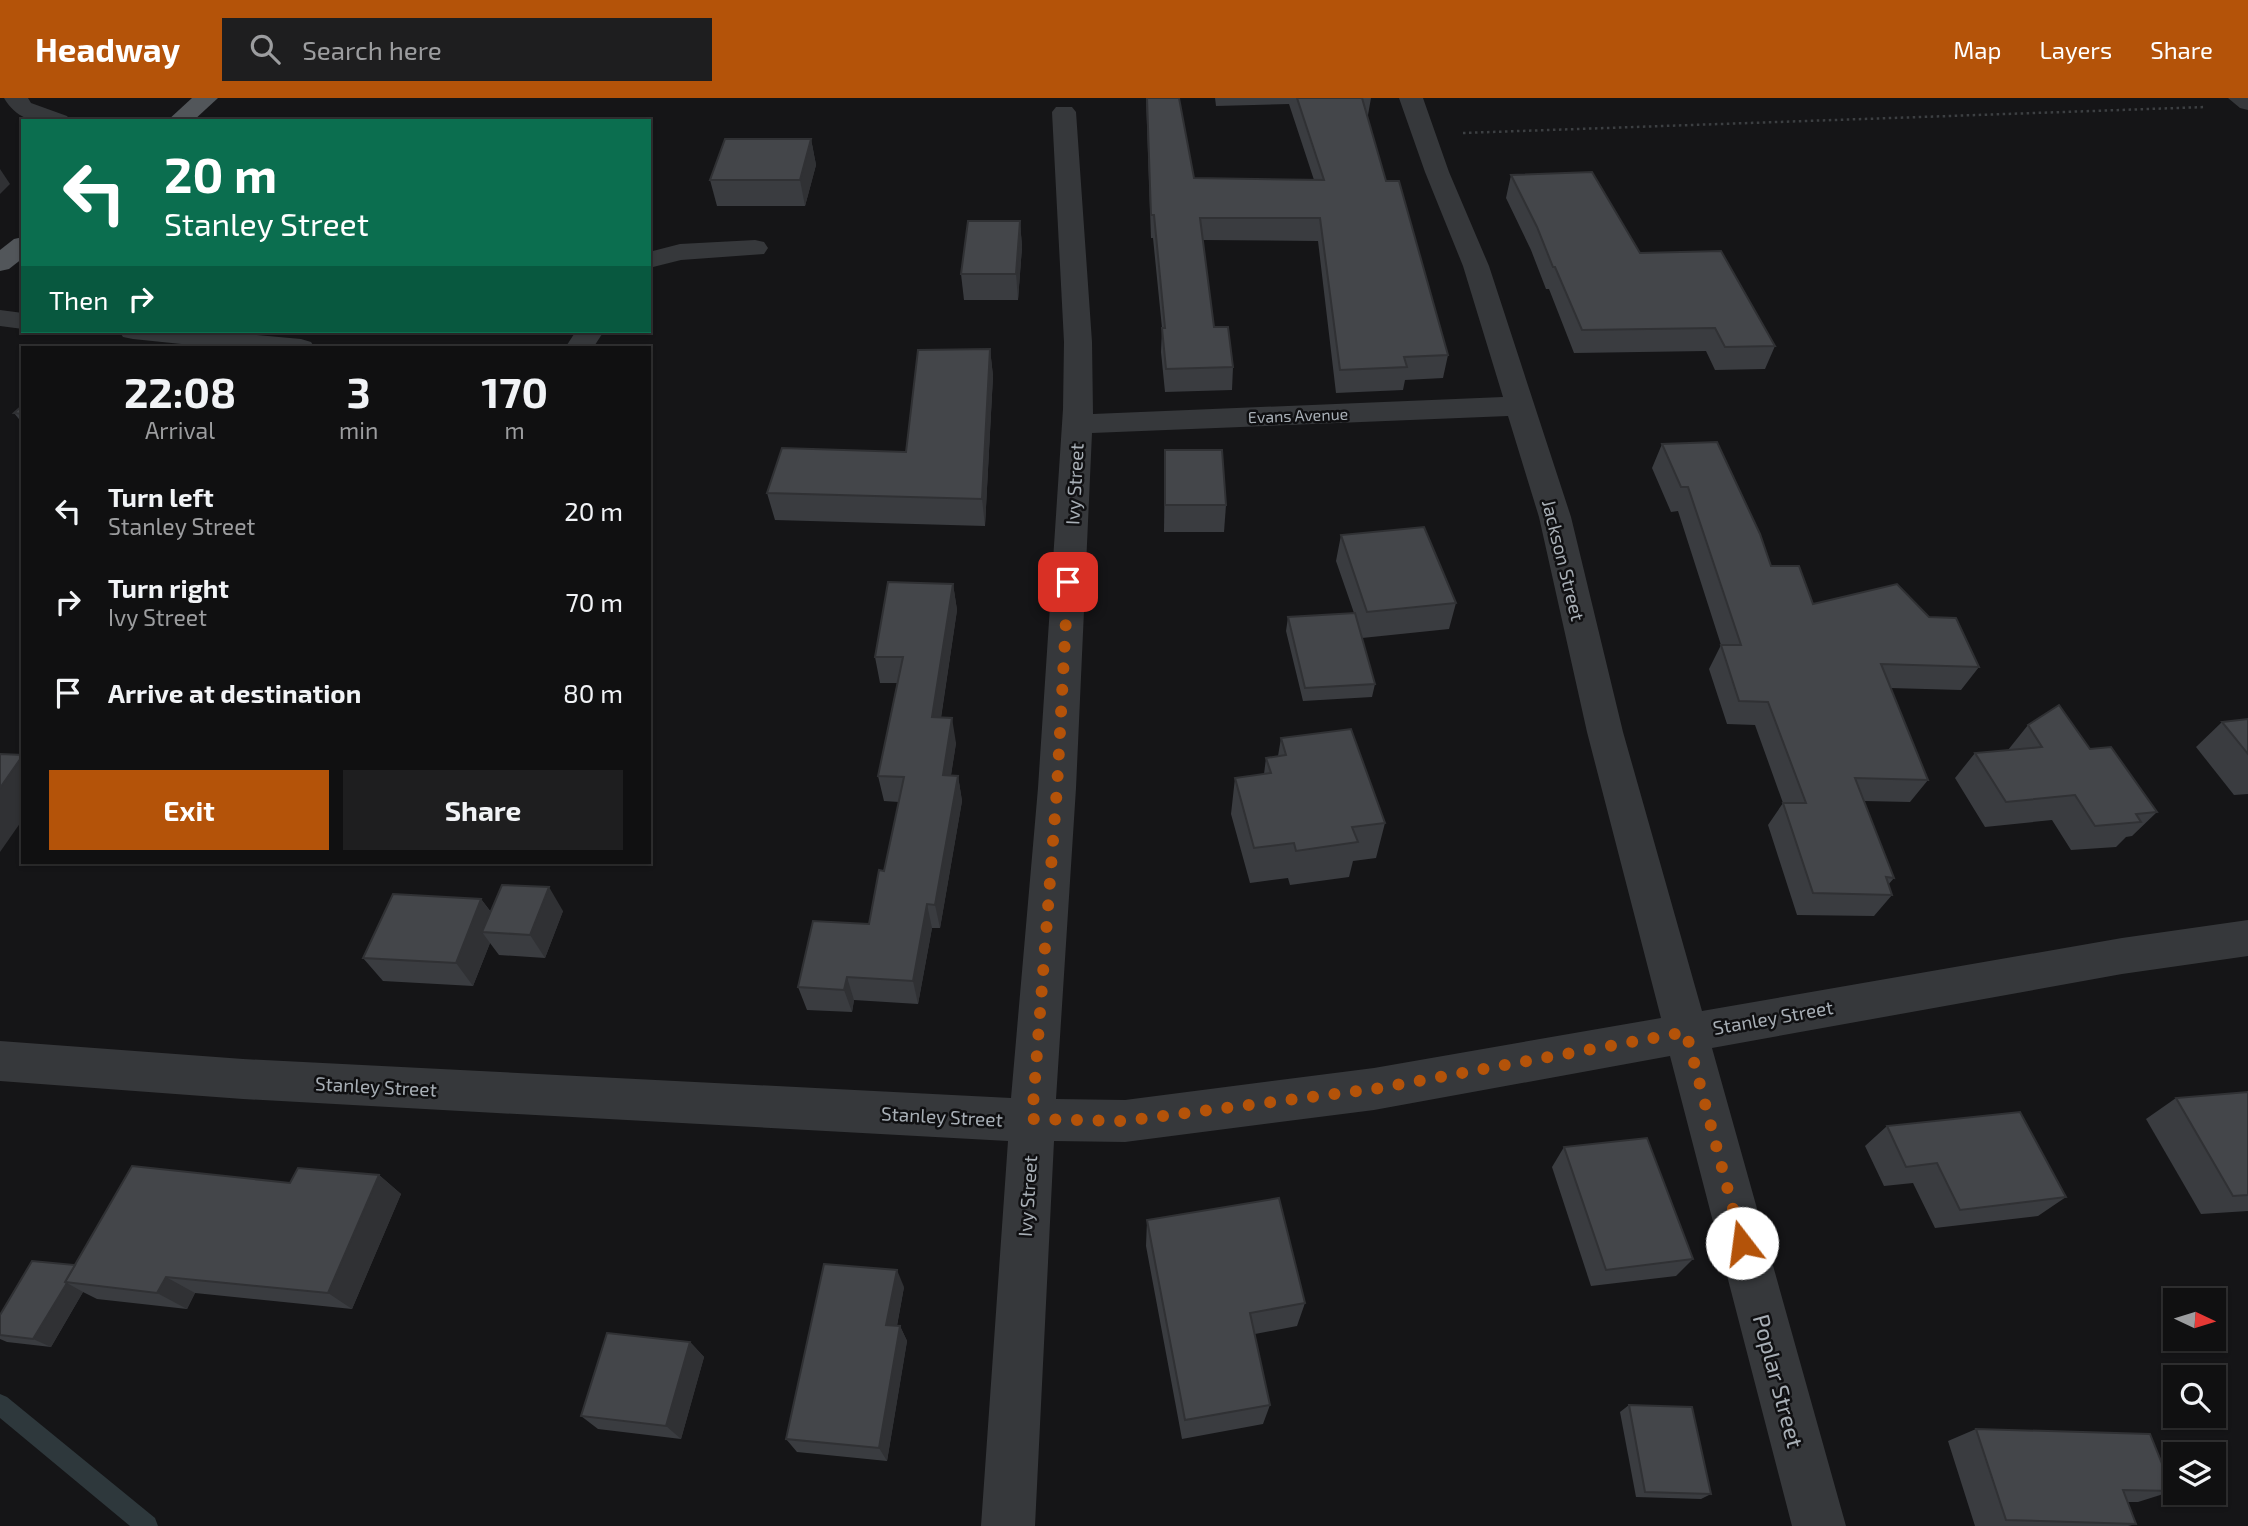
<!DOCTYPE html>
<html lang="en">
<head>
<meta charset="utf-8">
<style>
  body { margin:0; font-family:"Exo 2",sans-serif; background:#1e1e1f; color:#f1f3f6; height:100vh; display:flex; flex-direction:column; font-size:26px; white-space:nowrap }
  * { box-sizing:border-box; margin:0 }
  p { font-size:23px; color:#9c9d9f }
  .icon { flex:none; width:38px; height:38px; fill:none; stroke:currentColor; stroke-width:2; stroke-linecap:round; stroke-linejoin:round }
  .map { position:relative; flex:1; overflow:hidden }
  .details { position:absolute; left:21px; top:248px; width:630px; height:518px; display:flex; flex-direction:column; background:#101011; border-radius:0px; box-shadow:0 2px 5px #0004,0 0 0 2px #303031 }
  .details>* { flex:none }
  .banner { position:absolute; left:21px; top:21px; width:630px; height:214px; border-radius:0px; box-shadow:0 2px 5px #0004,0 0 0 2px #303031; background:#0b6e4f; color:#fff; overflow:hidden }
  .needle { width:46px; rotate:94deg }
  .tools { position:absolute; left:2163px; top:1190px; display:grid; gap:14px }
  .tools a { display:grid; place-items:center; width:63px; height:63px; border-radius:0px; background:#101011; box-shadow:0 2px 5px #0004,0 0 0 2px #303031; font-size:35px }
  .pin { position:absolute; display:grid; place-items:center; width:60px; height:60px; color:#fff; margin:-30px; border-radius:14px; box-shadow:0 4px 10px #0006 }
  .me { position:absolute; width:77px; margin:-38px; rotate:345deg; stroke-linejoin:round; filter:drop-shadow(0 0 5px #0008) }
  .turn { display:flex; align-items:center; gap:24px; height:147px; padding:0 28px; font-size:32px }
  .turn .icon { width:91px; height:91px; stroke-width:2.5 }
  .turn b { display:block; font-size:49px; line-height:60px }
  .then { display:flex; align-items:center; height:66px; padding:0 28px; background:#0003; gap:14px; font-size:26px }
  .eta { display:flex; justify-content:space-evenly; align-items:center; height:119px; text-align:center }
  .eta b { font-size:42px; font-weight:700; line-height:49px }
  .primary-button { display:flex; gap:14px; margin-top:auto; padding:14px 28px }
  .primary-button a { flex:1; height:80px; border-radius:0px; background:#b45309; color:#fff; font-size:28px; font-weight:700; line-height:80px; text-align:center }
  .primary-button a+a { background:#1e1e1f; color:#f1f3f6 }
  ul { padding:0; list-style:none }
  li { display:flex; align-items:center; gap:21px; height:91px; padding:0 28px }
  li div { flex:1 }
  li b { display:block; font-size:26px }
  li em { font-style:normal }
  header { display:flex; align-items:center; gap:42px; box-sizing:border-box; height:98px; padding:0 35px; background:#b45309; color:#fff }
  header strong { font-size:33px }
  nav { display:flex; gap:38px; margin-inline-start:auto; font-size:24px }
  .search { width:490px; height:63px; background:#1e1e1f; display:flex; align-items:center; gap:18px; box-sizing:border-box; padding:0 24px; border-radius:0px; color:#9c9d9f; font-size:26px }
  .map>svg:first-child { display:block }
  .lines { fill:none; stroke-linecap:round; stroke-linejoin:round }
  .stream { fill:#2e383c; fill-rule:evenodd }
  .path { stroke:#3c3f42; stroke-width:2.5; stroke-dasharray:2.5 3.5; stroke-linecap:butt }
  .minor { fill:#36383b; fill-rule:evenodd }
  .major { fill:#52565a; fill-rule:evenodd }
  .wall { fill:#3a3c40 }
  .shaded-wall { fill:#303134 }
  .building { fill:#44464a; stroke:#303134; stroke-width:2 }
  .route { stroke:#b45309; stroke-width:12; stroke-dasharray:0 21.6 }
  .labels { text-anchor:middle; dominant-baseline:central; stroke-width:5; stroke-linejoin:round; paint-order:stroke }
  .far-street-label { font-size:16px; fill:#a8afb6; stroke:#101012 }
  .street-label { font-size:19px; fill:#a8afb6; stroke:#101012 }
  .near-street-label { font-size:23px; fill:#a8afb6; stroke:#101012 }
</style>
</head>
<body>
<header>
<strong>Headway</strong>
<div class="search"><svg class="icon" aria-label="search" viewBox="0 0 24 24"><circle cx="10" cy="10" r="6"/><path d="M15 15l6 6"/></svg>Search here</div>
<nav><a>Map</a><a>Layers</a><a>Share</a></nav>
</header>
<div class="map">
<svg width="2248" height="1428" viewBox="0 0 2248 1428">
  <rect width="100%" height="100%" fill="#151517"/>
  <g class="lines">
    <path class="stream" d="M0,1296L7,1299L155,1420L158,1428H130L0,1320Z"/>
    <path class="path" d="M1463,35L2206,9"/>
    <g class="minor">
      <path d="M4,0H28L31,5L67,18L71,23C42,23 21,28 4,0Z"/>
      <path d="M1399,0H1423L1449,74L1489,168L1571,419L1623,634L1702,913L2122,840L2248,822V858L2122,876L1712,950L1846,1428H1792L1670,958L1374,1012L1125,1044L1054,1043L1035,1428H981L1008,1043L243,1001L0,983V943L243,961L1011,1000L1038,690L1063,311L1064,244L1052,14L1056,9H1072L1076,14L1092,244L1093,316L1503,299L1463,168L1425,74ZM1508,318L1539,419L1587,634L1661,920L1374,970L1125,1002L1056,1001L1076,690L1092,335Z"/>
      <path d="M2228,0H2248V12L2240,10Z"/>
      <path d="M755,142L764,144L768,150L764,156L681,162L649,170V154L680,146Z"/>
      <path d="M0,212L23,215V231L0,228Z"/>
      <path d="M119,233H214L301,241L311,244L315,250H220L133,241L123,239Z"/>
      <path d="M576,233H604L593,250H565Z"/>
    </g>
    <g class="major">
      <path d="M192,0H218L193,23H167Z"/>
      <path d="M23,139V160L9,171L0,173V152L14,141Z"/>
    </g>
  </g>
  <g class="wall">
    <path d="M1146,0H1179L1194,80L1314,82L1289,6L1216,8L1215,0H1371L1368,17H1367L1386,83L1448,257L1443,280L1405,282L1403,292L1336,295L1318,143L1203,142L1214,229L1233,269L1232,292L1165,294L1161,254L1162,230L1153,140H1151Z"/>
    <path d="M811,41L816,67L805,108H717L710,82Z"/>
    <path d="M1511,77L1640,155L1775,248L1765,271L1715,272L1706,253L1574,255L1549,191H1546L1531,152L1506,100Z"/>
    <path d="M1020,123L1022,149L1018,202H964L961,176Z"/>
    <path d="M990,251L993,278L985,428L775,422L767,395L906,354Z"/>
    <path d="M23,307V326L14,315Z"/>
    <path d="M1662,346L1771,468L1813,506L1929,519L1979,569L1961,592L1890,590L1928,682L1910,704L1864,703L1894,780L1888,787L1892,797L1874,818L1797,817L1768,727L1783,705L1755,627L1727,626L1709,571L1721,547L1678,413L1671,414L1652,370Z"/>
    <path d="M1165,352L1226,407L1224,434H1164Z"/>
    <path d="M1341,437L1456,505L1449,531L1362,540L1375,586L1372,599L1303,603L1286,533L1288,519L1354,515L1336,463Z"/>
    <path d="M953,486L957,512L941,620L956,645L951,677L958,678L962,703L940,830H932L918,906L854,902L852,914L807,912L798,889L869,826L884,773L899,704L884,703L878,678L897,585H880L875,559Z"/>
    <path d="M2248,621V696L2234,697L2196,649L2222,624Z"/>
    <path d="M2028,627L2090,651L2157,714L2132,738L2126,739L2116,749L2071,752L2052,722L1985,729L1955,680L1975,655L2008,652Z"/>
    <path d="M1281,640L1385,725L1376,760L1353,763L1349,779L1290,787L1288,780L1250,785L1231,716L1235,680L1264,676L1266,660L1278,658Z"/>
    <path d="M481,801L491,814L563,813L545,860L499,857L490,845L473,888L383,883L363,860Z"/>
    <path d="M2248,994V1113L2201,1116L2146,1021L2176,1000Z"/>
    <path d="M1887,1028L2066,1099L2038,1118L1935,1130L1913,1085L1884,1088L1865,1048Z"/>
    <path d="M1564,1049L1693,1161L1676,1178L1591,1188L1552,1069Z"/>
    <path d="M379,1077L401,1096L352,1211L195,1195L187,1211L97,1201L83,1194L51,1249L7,1244L0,1241V1217L75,1167L290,1085Z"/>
    <path d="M1147,1122L1305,1205L1297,1228L1255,1236L1270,1307L1263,1326L1182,1341L1146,1148Z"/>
    <path d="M904,1189L897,1228H900L907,1243L887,1363L797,1354L786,1341Z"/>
    <path d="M690,1244L704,1259L681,1341L598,1331L581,1318Z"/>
    <path d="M1629,1307L1711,1396L1701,1401L1636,1399L1620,1314Z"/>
    <path d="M1976,1331L2173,1393L2138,1404H2127L2136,1426L2128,1428H1975L1948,1343Z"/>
  </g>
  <g class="shaded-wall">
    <path d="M811,41L816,67L805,108L800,82Z"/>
    <path d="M0,71L10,86L0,96Z"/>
    <path d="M1020,123L1022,149L1018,202L1016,176Z"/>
    <path d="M990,251L993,278L985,428L982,401Z"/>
    <path d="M953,486L957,512L937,645L932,619Z"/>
    <path d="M952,620L956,645L947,702L943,677Z"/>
    <path d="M23,658V721L0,754V690Z"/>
    <path d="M958,678L962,703L940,830L935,807Z"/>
    <path d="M549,789L563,813L545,860L530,837Z"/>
    <path d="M481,801L498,824L482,834L490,845L473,888L456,865Z"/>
    <path d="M927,806L932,830L918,906L913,883Z"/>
    <path d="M847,879L854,902L852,914L844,892Z"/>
    <path d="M379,1077L401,1096L352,1211L328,1195Z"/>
    <path d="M897,1172L904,1189L894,1243L886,1227Z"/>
    <path d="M166,1179L195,1195L187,1211L157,1195Z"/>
    <path d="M67,1185L83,1194L51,1249L33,1241Z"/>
    <path d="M900,1228L907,1243L887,1363L879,1350Z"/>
    <path d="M690,1244L704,1259L681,1341L666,1328Z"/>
  </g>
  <g class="building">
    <path d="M1147,0H1179L1194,80L1324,82L1297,0H1362L1386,83H1399L1448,257L1404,259L1407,269L1340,272L1320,120H1200L1214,229H1228L1233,269L1166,271L1162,230H1165L1154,117H1151Z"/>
    <path d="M725,41H811L800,82H710Z"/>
    <path d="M1592,74L1640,155L1721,153L1775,248L1725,249L1715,230L1582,232L1555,169H1553L1537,129L1511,77Z"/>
    <path d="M968,123H1020L1016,176H961Z"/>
    <path d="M990,251L982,401L767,395L782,350L906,354L918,252Z"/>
    <path d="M23,307V316L14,315Z"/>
    <path d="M1717,344L1760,436L1771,468H1799L1813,506L1897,486L1929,519L1956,520L1979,569L1881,566L1928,682L1855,680L1894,780L1886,779L1892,797L1813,795L1783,705H1806L1768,604L1739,603L1721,547H1741L1688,389H1681L1662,346Z"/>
    <path d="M1165,352H1222L1226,407H1165Z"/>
    <path d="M1424,429L1456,505L1367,514L1341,437Z"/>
    <path d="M888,484L953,486L932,619L952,620L943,677L958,678L935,807L927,806L913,883L847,879L844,892L798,889L813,823L869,826L879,772L884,773L904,679L878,678L903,559H875Z"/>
    <path d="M1355,515L1375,586L1305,590L1288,519Z"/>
    <path d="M2059,607L2090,651L2111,649L2157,714L2136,716L2141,724L2095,728L2075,697L2006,704L1975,655L2042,649L2028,627Z"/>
    <path d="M2248,621V656L2222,624Z"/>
    <path d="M1351,631L1385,725L1352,729L1358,744L1296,753L1294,745L1254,750L1235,680L1271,675L1266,660L1286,657L1281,640Z"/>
    <path d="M0,656L23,657L0,690Z"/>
    <path d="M502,787L549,789L530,837L482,834Z"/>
    <path d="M393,796L481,801L456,865L363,860Z"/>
    <path d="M2248,994V1097L2233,1098L2176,1000Z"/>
    <path d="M2020,1014L2066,1099L1960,1112L1937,1065L1906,1069L1887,1028Z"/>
    <path d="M1647,1040L1693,1161L1606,1172L1564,1049Z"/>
    <path d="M132,1068L290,1085L298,1070L379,1077L328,1195L166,1179L157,1195L65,1184Z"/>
    <path d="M1279,1100L1305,1205L1250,1215L1270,1307L1185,1322L1147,1122Z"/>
    <path d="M32,1163L75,1167L65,1184L67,1185L33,1241L0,1237V1217Z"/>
    <path d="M824,1166L897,1172L886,1227L900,1228L879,1350L786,1341Z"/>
    <path d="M607,1235L690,1244L666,1328L581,1318Z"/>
    <path d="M1629,1307L1692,1309L1711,1396L1645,1394Z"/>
    <path d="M1976,1331L2150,1336L2173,1393L2123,1392L2136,1426L2006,1422Z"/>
  </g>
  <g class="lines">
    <path class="route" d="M1068,484L1057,690L1032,1021L1125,1023L1374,991L1686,934L1742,1145"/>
  </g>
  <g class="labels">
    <g class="far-street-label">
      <text transform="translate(1298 317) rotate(-2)">Evans Avenue</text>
    </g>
    <g class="street-label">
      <text transform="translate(1074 386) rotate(-87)">Ivy Street</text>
      <text transform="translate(1564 462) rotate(76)">Jackson Street</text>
      <text transform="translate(1773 919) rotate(-10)">Stanley Street</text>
      <text transform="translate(376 988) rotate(3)">Stanley Street</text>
      <text transform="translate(942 1018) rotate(3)">Stanley Street</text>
      <text transform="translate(1027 1098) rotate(-86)">Ivy Street</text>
    </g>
    <g class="near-street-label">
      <text transform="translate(1779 1283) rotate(75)">Poplar Street</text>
    </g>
  </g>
</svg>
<div class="tools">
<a><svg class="needle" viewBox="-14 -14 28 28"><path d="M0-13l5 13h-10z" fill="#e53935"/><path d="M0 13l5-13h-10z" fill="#9c9d9f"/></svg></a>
<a><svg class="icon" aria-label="search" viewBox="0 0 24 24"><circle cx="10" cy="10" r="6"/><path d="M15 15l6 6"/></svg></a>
<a><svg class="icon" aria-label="layers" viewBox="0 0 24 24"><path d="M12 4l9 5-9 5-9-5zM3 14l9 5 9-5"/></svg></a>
</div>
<div class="pin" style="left:1068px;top:484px;background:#d93025"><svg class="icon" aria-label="arrive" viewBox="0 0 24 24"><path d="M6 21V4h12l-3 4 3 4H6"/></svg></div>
<svg class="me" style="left:1742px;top:1145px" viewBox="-20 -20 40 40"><circle r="19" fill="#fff"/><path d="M0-13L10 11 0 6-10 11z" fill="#b45309"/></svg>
<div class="banner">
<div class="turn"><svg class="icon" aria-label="left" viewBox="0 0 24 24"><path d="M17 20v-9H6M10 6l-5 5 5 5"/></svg><div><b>20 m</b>Stanley Street</div></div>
<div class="then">Then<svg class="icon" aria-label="right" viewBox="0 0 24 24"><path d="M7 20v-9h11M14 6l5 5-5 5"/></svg></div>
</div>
<section class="details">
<div class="eta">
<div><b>22:08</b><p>Arrival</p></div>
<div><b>3</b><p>min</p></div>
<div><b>170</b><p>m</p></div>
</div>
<ul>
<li><svg class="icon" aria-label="left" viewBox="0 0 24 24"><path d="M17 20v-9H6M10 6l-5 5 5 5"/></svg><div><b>Turn left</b><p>Stanley Street</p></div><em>20 m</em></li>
<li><svg class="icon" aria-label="right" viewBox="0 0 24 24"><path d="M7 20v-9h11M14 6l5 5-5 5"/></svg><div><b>Turn right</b><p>Ivy Street</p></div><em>70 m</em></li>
<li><svg class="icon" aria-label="arrive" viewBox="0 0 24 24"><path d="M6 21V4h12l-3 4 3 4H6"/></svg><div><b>Arrive at destination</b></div><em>80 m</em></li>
</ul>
<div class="primary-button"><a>Exit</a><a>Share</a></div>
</section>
</div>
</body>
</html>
